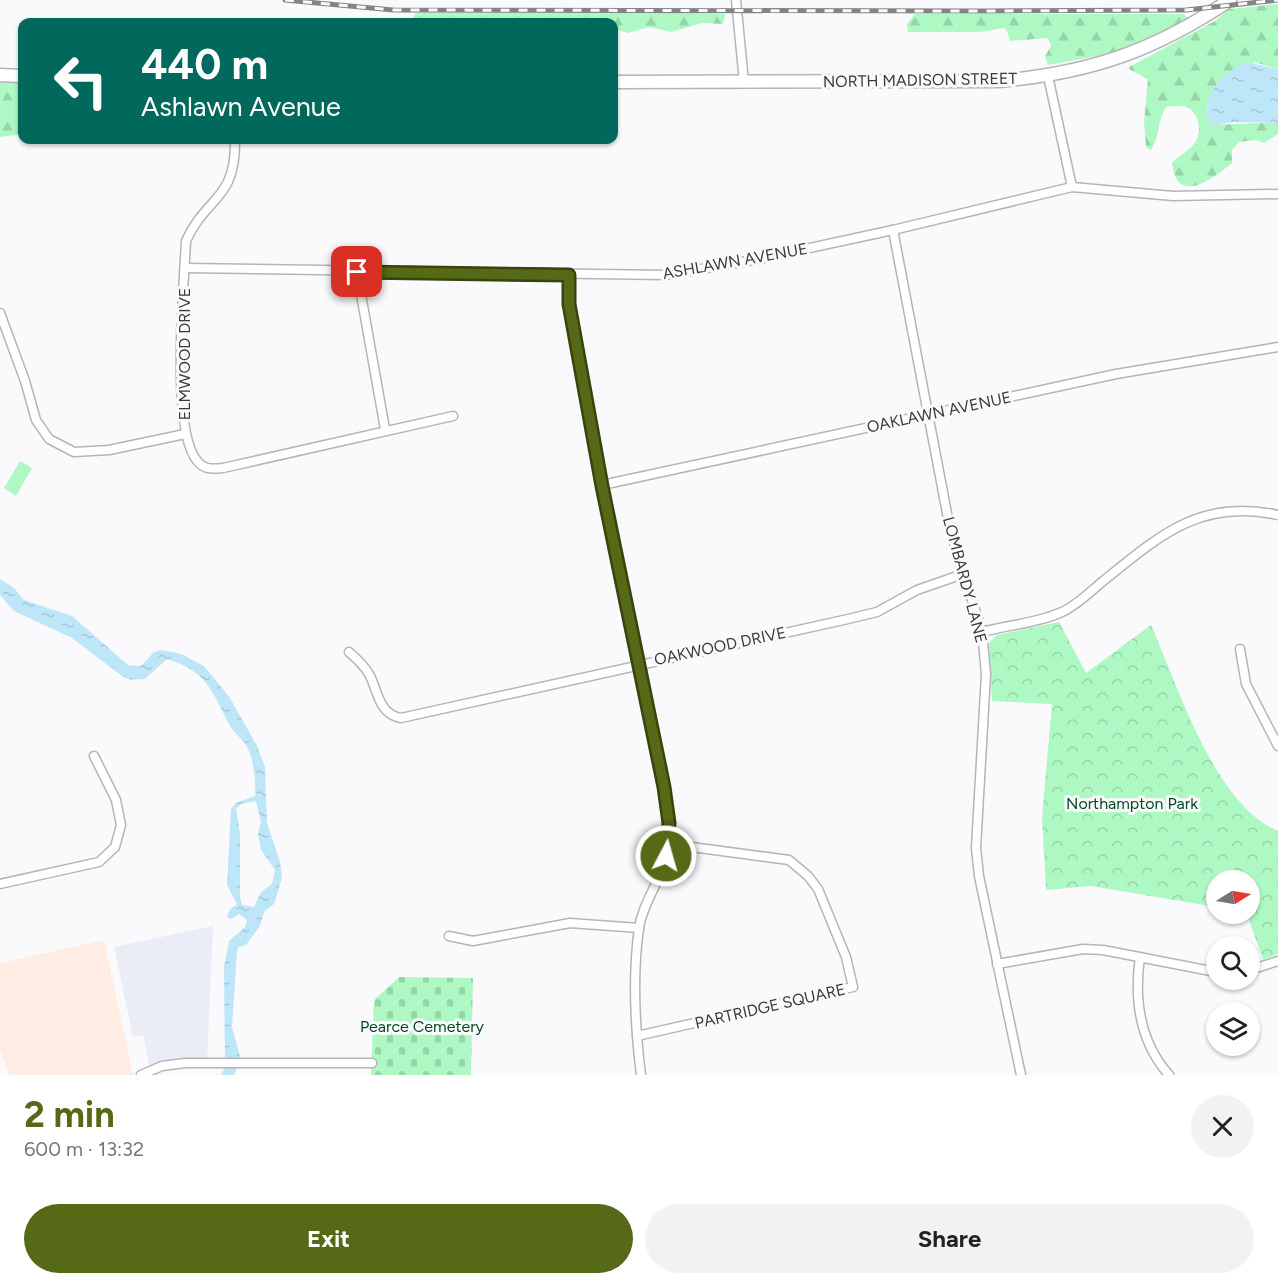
<!DOCTYPE html>
<html lang="en">
<head>
<meta charset="utf-8">
<style>
  body { margin:0; font-family:Figtree,sans-serif; background:#f2f2f2; color:#222; height:100vh; display:flex; flex-direction:column; font-size:22px; white-space:nowrap }
  * { box-sizing:border-box; margin:0 }
  p { font-size:20px; color:#767676 }
  .icon { flex:none; width:33px; height:33px; fill:none; stroke:currentColor; stroke-width:2; stroke-linecap:round; stroke-linejoin:round }
  .map { position:relative; height:1075px; overflow:hidden }
  .panel { display:flex; flex-direction:column; background:#fff; flex:1 }
  .panel>* { flex:none }
  .top-card { position:absolute; left:18px; top:18px; width:600px; height:126px; border-radius:12px; box-shadow:0 2px 4px #0004; background:#00695c; color:#fff; overflow:hidden }
  .needle { width:39px; rotate:79deg }
  .controls { position:absolute; left:1206px; top:870px; display:grid; gap:12px }
  .controls a { display:grid; place-items:center; width:54px; height:54px; border-radius:50%; background:#fff; box-shadow:0 2px 4px #0004; font-size:30px }
  .pin { position:absolute; display:grid; place-items:center; width:51px; height:51px; color:#fff; margin:-26px; border-radius:12px; box-shadow:0 3px 9px #0006 }
  .me { position:absolute; width:66px; margin:-33px; rotate:6deg; stroke-linejoin:round; filter:drop-shadow(0 0 4px #0008) }
  .turn { display:flex; align-items:center; gap:21px; height:126px; padding:0 24px; font-size:27px }
  .turn .icon { width:78px; height:78px; stroke-width:2.5 }
  .turn b { display:block; font-size:42px; line-height:51px }
  .round { display:grid; place-items:center; flex:none; width:63px; height:63px; border-radius:32px; background:#f2f2f2 }
  .head { display:flex; align-items:center; justify-content:space-between; height:102px; padding:0 24px }
  h1 { font-size:36px; font-weight:700; line-height:45px; color:#556916 }
  .action { display:flex; gap:12px; margin-top:auto; padding:12px 24px }
  .action a { flex:1; height:69px; border-radius:36px; background:#556916; color:#fff; font-size:24px; font-weight:700; line-height:69px; text-align:center }
  .action a+a { background:#f2f2f2; color:#222 }
  .map>svg:first-child { display:block }
  .commercial { fill:#ffece3 }
  .built { fill:#eaedf6 }
  .forest { fill:url(#forest-firs) }
  .cemetery { fill:url(#cemetery-stones) }
  .park { fill:url(#park-crowns) }
  .garden { fill:#aef8c4 }
  .water { fill:url(#water-ripples); fill-rule:evenodd }
  .lines { fill:none; stroke-linecap:round; stroke-linejoin:round }
  .street-casing { stroke:#b5b5b7; stroke-width:11 }
  .secondary-casing { stroke:#b5b5b7; stroke-width:15 }
  .street { stroke:#fff; stroke-width:8 }
  .secondary { stroke:#fff; stroke-width:12 }
  .rail-casing { stroke:#848486; stroke-width:5 }
  .rail { stroke:#fafafc; stroke-width:3; stroke-dasharray:9; stroke-linecap:butt }
  .route-casing { stroke:#37440e; stroke-width:15 }
  .route { stroke:#556916; stroke-width:10 }
  .labels { text-anchor:middle; dominant-baseline:central; stroke-width:6; stroke-linejoin:round; paint-order:stroke }
  .street-label { font-size:16px; fill:#3a3a3b; stroke:#fafafc }
  .park-label { font-size:16px; fill:#004923; stroke:#fafafc }
</style>
</head>
<body>
<div class="map">
<svg width="1278" height="1075" viewBox="0 0 1278 1075">
  <defs>
    <pattern id="forest-firs" width="22" height="20" patternUnits="userSpaceOnUse" patternTransform="scale(1.5)"><rect width="22" height="20" fill="#aef8c4"/><path d="M5 1l3.5 6h-7zM16 11l3.5 6h-7z" fill="#96d5a9"/></pattern>
    <pattern id="cemetery-stones" width="16" height="16" patternUnits="userSpaceOnUse" patternTransform="scale(1.5)"><rect width="16" height="16" fill="#aef8c4"/><path d="M2 7V4a2 2 0 0 1 4 0v3zM10 15v-3a2 2 0 0 1 4 0v3z" fill="#96d5a9"/></pattern>
    <pattern id="park-crowns" width="20" height="18" patternUnits="userSpaceOnUse" patternTransform="scale(1.5)"><rect width="20" height="18" fill="#aef8c4"/><path d="M2 6a3 3 0 1 1 6 0M12 15a3 3 0 1 1 6 0" fill="none" stroke="#96d5a9"/></pattern>
    <pattern id="water-ripples" width="26" height="14" patternUnits="userSpaceOnUse" patternTransform="scale(1.5)"><rect width="26" height="14" fill="#bee6f9"/><path d="M2 4q2-2 4 0t4 0M15 11q2-2 4 0t4 0" fill="none" stroke="#a4c6d6"/></pattern>
  </defs>
  <rect width="100%" height="100%" fill="#fafafc"/>
  <path class="commercial" d="M104,940L133,1075H10L0,1050V963Z"/>
  <path class="built" d="M213,926L207,1063L150,1068L143,1035L133,1037L114,947Z"/>
  <g class="forest">
    <path d="M1278,4V69L1254,62L1207,106L1210,124C1214,126 1266,122 1278,123V134L1264,143L1255,140L1239,142L1232,150V163C1214,178 1177,207 1172,163C1178,156 1188,152 1194,144C1202,135 1200,116 1190,109C1182,104 1174,106 1166,107C1157,121 1160,136 1151,150L1146,147L1144,122L1148,79L1130,70L1129,67L1215,21L1229,9Z"/>
    <path d="M652,12L725,14L723,24L702,23L671,32L649,27L628,33L614,29V22L411,21L416,13Z"/>
    <path d="M915,14H1183L1188,18L1185,23L1119,52L1048,65L1045,56L1051,46L1048,38L1010,41L1007,31L1004,28L980,32H908L907,24Z"/>
    <path d="M0,82L22,83V134L0,137Z"/>
  </g>
  <path class="cemetery" d="M399,977L473,978L471,1075H371L374,1000Z"/>
  <path class="park" d="M1059,622L1086,673L1151,625C1178,686 1214,804 1278,831V954L1263,960L1247,914H1250V880H1216V907L1091,886L1046,890L1042,817L1052,704L992,701L989,643L997,635Z"/>
  <path class="garden" d="M20,461L32,468L16,496L4,488Z"/>
  <g class="water">
    <path d="M1247,62L1278,69V123L1234,122L1211,126C1198,98 1222,72 1247,62Z"/>
    <path d="M0,579L14,588L24,600L72,616L128,665L141,666L154,652L161,650L181,654L204,666L230,698L257,746L265,767L267,823L280,862L282,878L274,904L264,912L260,926L246,945L238,947L237,951L232,1027L241,1060L234,1075H221L225,1068L224,967L229,941L245,927L247,920L239,914L231,919L227,917L230,909L237,904L227,885L231,809L236,803L255,796C256,780 254,756 244,742C239,736 232,731 229,724C211,689 207,672 167,659L145,679L131,680L122,676L72,638L14,611L0,595ZM256,801L261,822L258,834L261,850L275,870L272,884L261,892L254,907L242,905L240,897V833L236,809L241,804Z"/>
  </g>
  <g class="lines">
    <g class="street-casing">
      <g id="street">
        <path d="M736,0L744,82"/>
        <path d="M1048,76L1072,187"/>
        <path d="M235,140C236,201 206,196 186,241C184,285 170,432 198,462C205,470 214,469 223,468L453,416"/>
        <path d="M893,230L950,529L982,632L986,674L976,848L979,876L1021,1075"/>
        <path d="M185,268L666,275L754,260L893,230L1072,187L1173,196L1278,194"/>
        <path d="M357,272L385,429"/>
        <path d="M569,275V304L602,485L664,787C668,815 672,842 662,869C655,889 642,907 639,928C632,977 635,1027 641,1075"/>
        <path d="M0,313L25,381L36,420L49,439L74,452L109,450L185,434"/>
        <path d="M602,485L1116,374L1278,347"/>
        <path d="M982,632C1008,625 1038,623 1062,612C1077,605 1090,592 1102,582C1159,536 1200,498 1278,515"/>
        <path d="M1240,649L1246,684L1278,746"/>
        <path d="M349,652C357,659 364,665 369,674C378,690 378,714 401,718L848,619L877,612L917,590L963,574"/>
        <path d="M0,884L99,862L115,847L121,825L116,800L94,756"/>
        <path d="M449,936L473,941L570,923L639,928"/>
        <path d="M1140,957C1134,999 1140,1042 1169,1075"/>
        <path d="M997,964L1083,949L1103,950L1216,972"/>
        <path d="M1250,970L1278,961"/>
        <path d="M637,1036L853,987L846,957L818,889L808,876L789,860L669,844"/>
        <path d="M141,1075L162,1066L185,1063H372"/>
      </g>
    </g>
    <g class="secondary-casing">
      <g id="secondary">
        <path d="M0,75L22,76"/>
        <path d="M614,82L999,81C1090,73 1154,51 1230,0"/>
      </g>
    </g>
    <use href="#street" class="street"/>
    <use href="#secondary" class="secondary"/>
    <g class="rail-casing">
      <path id="rail" d="M285,0L393,10L986,11L1186,10L1278,0"/>
    </g>
    <use href="#rail" class="rail"/>
  </g>
  <g class="lines">
    <g class="route-casing">
      <path id="route" d="M357,272L569,275V304L602,486L664,787L669,823L666,856"/>
    </g>
    <use href="#route" class="route"/>
  </g>
  <g class="labels">
    <g class="street-label">
      <text transform="translate(920 80) rotate(-1)">NORTH MADISON STREET</text>
      <text transform="translate(735 261) rotate(-10)">ASHLAWN AVENUE</text>
      <text transform="translate(184 354) rotate(-90)">ELMWOOD DRIVE</text>
      <text transform="translate(939 412) rotate(-12)">OAKLAWN AVENUE</text>
      <text transform="translate(965 580) rotate(75)">LOMBARDY LANE</text>
      <text transform="translate(720 646) rotate(-12)">OAKWOOD DRIVE</text>
      <text transform="translate(770 1006) rotate(-13)">PARTRIDGE SQUARE</text>
    </g>
    <g class="park-label">
      <text x="1132" y="803">Northampton Park</text>
      <text x="422" y="1026">Pearce Cemetery</text>
    </g>
  </g>
</svg>
<div class="controls">
<a><svg class="needle" viewBox="-14 -14 28 28"><path d="M0-13l5 13h-10z" fill="#e53935"/><path d="M0 13l5-13h-10z" fill="#767676"/></svg></a>
<a><svg class="icon" aria-label="search" viewBox="0 0 24 24"><circle cx="10" cy="10" r="6"/><path d="M15 15l6 6"/></svg></a>
<a><svg class="icon" aria-label="layers" viewBox="0 0 24 24"><path d="M12 4l9 5-9 5-9-5zM3 14l9 5 9-5"/></svg></a>
</div>
<div class="pin" style="left:357px;top:272px;background:#d93025"><svg class="icon" aria-label="arrive" viewBox="0 0 24 24"><path d="M6 21V4h12l-3 4 3 4H6"/></svg></div>
<svg class="me" style="left:666px;top:856px" viewBox="-20 -20 40 40"><circle r="17" fill="#556916" stroke="#fff" stroke-width="3"/><path d="M0-11L8 9 0 5-8 9z" fill="#fff"/></svg>
<div class="top-card">
<div class="turn"><svg class="icon" aria-label="left" viewBox="0 0 24 24"><path d="M17 20v-9H6M10 6l-5 5 5 5"/></svg><div><b>440 m</b>Ashlawn Avenue</div></div>
</div>
</div>
<section class="panel">
<div class="head"><div><h1>2 min</h1><p>600 m · 13:32</p></div><a class="round"><svg class="icon" aria-label="close" viewBox="0 0 24 24"><path d="M6 6l12 12M18 6L6 18"/></svg></a></div>
<div class="action"><a>Exit</a><a>Share</a></div>
</section>
</body>
</html>
